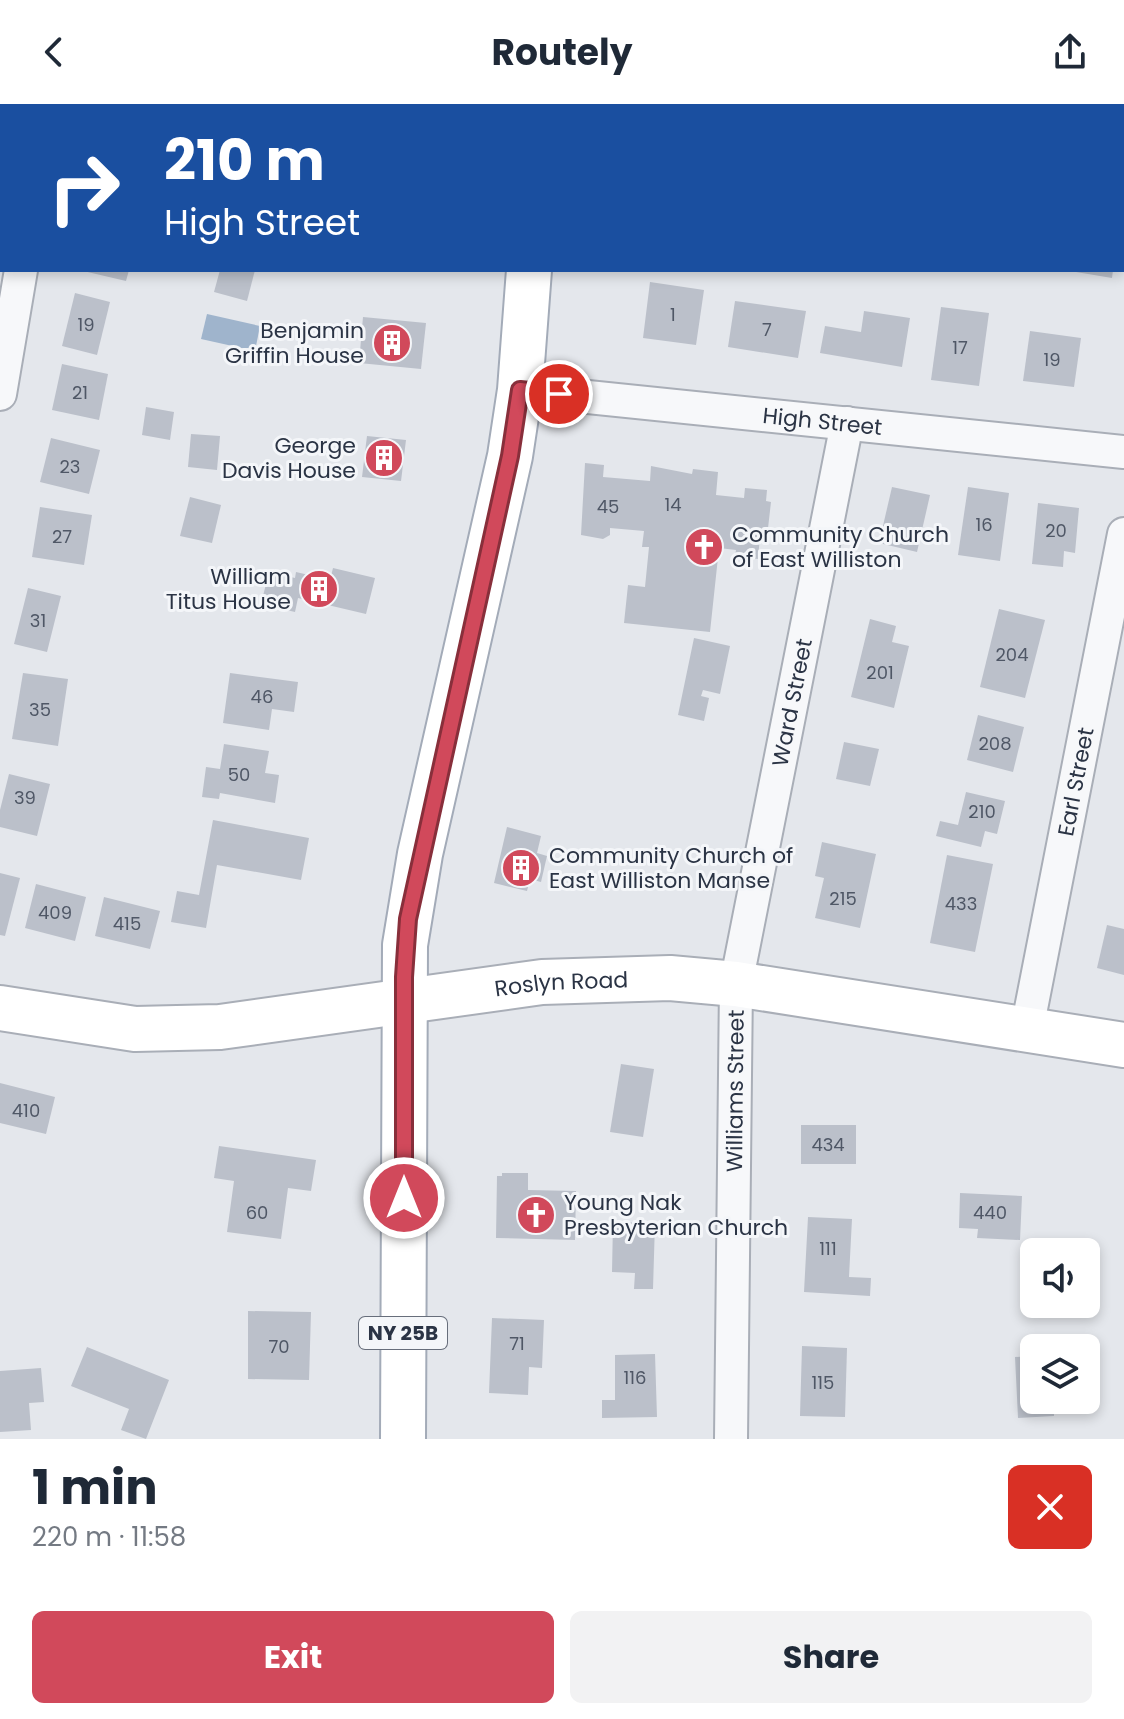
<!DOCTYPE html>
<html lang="en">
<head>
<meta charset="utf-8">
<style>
  body { margin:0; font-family:Poppins,sans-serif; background:#f2f2f3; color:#1f2937; height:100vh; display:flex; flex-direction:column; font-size:30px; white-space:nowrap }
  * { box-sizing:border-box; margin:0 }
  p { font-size:26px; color:#747a83 }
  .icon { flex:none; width:44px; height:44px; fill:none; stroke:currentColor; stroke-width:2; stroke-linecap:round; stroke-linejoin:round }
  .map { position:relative; height:1335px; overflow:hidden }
  .drawer { display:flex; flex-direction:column; background:#fff; flex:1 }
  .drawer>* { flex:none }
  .banner { position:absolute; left:0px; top:0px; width:1124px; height:168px; box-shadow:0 4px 12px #0003; background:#1a4fa0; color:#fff; overflow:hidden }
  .fabs { position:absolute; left:1020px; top:1134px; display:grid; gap:16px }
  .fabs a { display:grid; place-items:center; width:80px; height:80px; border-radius:12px; background:#fff; box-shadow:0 4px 12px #0003; font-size:40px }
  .pin { position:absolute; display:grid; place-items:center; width:68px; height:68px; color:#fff; margin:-34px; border:4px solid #fff; border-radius:50%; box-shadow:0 2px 8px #0007 }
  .me { position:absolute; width:88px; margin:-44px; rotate:0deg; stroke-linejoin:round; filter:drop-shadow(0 0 6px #0008) }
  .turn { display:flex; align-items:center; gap:28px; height:168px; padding:0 32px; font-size:36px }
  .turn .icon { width:104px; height:104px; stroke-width:2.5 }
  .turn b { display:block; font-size:56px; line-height:68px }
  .round { display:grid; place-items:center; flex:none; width:84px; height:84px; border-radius:12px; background:#f2f2f3 }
  .head { display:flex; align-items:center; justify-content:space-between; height:136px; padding:0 32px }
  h1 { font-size:48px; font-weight:700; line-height:60px }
  .cta { display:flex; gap:16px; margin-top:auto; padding:16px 32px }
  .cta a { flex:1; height:92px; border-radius:12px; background:#d1495b; color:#fff; font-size:32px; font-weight:700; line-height:92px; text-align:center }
  .cta a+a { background:#f2f2f3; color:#1f2937 }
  header { display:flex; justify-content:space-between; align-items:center; height:104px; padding:0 32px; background:#fff; font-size:36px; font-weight:700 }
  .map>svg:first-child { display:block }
  .water { fill:#9fb4cc }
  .building { fill:#bbc0ca }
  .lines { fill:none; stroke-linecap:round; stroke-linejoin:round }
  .minor-casing { stroke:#a9aeb7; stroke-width:36 }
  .secondary-casing { stroke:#a9aeb7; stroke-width:48 }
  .primary-casing { stroke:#a3abb8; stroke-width:48 }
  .minor { stroke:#f7f8fa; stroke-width:32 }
  .secondary { stroke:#fff; stroke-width:44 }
  .primary { stroke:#fff; stroke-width:44 }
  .route-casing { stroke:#882f3b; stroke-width:20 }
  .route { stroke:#d1495b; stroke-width:14 }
  .labels { text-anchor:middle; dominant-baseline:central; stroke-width:6; stroke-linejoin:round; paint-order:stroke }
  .number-label { font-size:18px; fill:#4f5766 }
  .shield { fill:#f4f6f9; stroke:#676e7b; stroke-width:2 }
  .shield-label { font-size:20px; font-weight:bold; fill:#2b3445 }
  .poi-label { font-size:22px; fill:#2b3445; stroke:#f4f6f9; text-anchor:end }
  .street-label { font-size:22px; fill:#2b3445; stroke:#f4f6f9 }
</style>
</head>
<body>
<header><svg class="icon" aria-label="back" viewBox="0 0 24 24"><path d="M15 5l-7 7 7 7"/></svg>Routely<svg class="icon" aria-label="share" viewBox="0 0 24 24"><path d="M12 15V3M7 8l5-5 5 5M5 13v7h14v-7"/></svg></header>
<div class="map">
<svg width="1124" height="1335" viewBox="0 0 1124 1335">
  <rect width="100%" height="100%" fill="#e4e7ec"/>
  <path class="water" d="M207,210L260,222L255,247L201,235Z"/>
  <g class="building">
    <path d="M79,166H129L126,177Z"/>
    <path d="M220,166H255L247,197L214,188Z"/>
    <path d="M1064,166H1113L1112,174Z"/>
    <path d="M650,178L704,186L696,241L643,234Z"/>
    <path d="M75,189L110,198L97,251L62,242Z"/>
    <path d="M735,197L806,207L798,254L728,243Z"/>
    <path d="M941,203L989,209L979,282L931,276Z"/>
    <path d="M864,207L910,214L902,263L820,249L825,222L861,228Z"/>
    <path d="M363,213L426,219L421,265L359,259Z"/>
    <path d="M1030,227L1081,234L1074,283L1023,277Z"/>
    <path d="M62,260L108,270L99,316L52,306Z"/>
    <path d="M146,303L174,308L170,336L142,331Z"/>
    <path d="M191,330L220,332L217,366L188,363Z"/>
    <path d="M367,332L406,336L401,377L362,373Z"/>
    <path d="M51,334L100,346L89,390L40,378Z"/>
    <path d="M585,359L604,361L603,373L650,377L651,362L692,370L693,365L718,368L716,391L744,394L745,384L767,386L766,397L771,398L767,433L760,432L758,455L735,452L736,446L719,444L710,528L624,519L628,481L645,483L649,443H642L644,427L610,424V431L603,435L581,431Z"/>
    <path d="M892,383L930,391L917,448L879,439Z"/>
    <path d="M968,383L1009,389L1000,457L958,451Z"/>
    <path d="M190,393L221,401L212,439L180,432Z"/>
    <path d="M1038,399L1079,404L1075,449L1064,447L1063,463L1032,460Z"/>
    <path d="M40,403L92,411L84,461L32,453Z"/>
    <path d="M333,464L375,474L366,510L298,494L295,508L261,500L269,468L295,474L296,468L330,476Z"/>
    <path d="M28,484L61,492L47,548L14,540Z"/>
    <path d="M999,505L1045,516L1025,594L980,583Z"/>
    <path d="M870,515L896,522L892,538L909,542L894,604L851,593Z"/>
    <path d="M694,534L730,542L720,590L703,586L701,592L709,594L704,617L678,611Z"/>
    <path d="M23,569L68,575L58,642L12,635Z"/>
    <path d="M230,569L298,578L294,608L272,605L269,626L223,619Z"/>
    <path d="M978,611L1024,623L1013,668L967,656Z"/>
    <path d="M844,638L879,645L870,682L836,675Z"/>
    <path d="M224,640L269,647L265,669L279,671L275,699L220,689L219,695L202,693L206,663L220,665Z"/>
    <path d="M9,670L50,680L37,732L0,723V706Z"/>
    <path d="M966,688L1005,697L997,730L985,727L981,743L936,732L940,717L958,721Z"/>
    <path d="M213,716L309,734L301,776L217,761L206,824L171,818L177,787L199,791Z"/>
    <path d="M507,723L541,732L537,749L547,752L541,778L530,775L527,787L494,779Z"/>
    <path d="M822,738L876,750L860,824L815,814L824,774L815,772Z"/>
    <path d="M947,751L993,760L975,848L930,839Z"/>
    <path d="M0,769L20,774L5,832L0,831Z"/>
    <path d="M36,780L86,793L75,837L25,824Z"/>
    <path d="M104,793L160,807L150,845L95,832Z"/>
    <path d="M1107,821L1124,825V871L1097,864Z"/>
    <path d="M621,960L654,965L643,1033L610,1028Z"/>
    <path d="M0,979L55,993L46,1030L0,1019Z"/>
    <rect x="801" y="1021" width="55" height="39"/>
    <path d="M219,1042L316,1056L311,1087L288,1084L281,1135L227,1128L234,1077L214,1074Z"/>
    <path d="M502,1069H528V1086L576,1087L575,1136L496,1134L497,1072H502Z"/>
    <path d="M960,1089L1022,1092L1020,1136L977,1134L978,1125L959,1124Z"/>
    <path d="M808,1113L852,1115L849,1173L871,1174L870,1192L804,1188Z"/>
    <path d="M613,1118L655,1119L653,1185H634L635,1169L612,1168Z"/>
    <path d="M248,1207L311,1208L309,1276L248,1275Z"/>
    <path d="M492,1214L544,1216L542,1264L529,1263L528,1291L489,1289Z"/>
    <path d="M802,1242L847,1244L845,1313L800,1312Z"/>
    <path d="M87,1243L169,1276L146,1335L121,1326L129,1305L71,1282Z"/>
    <path d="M655,1250L657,1313L602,1314V1296H615V1251Z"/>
    <path d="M1034,1252V1296H1054V1312L1018,1314L1015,1253Z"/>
    <path d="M41,1264L44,1298L29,1299L31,1326L0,1328V1267Z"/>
  </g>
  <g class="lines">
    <g class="minor-casing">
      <g id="minor">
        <path d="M49,2V0"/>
        <path id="s1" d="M520,286L1124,348"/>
        <path d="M0,290L21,166"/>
        <path id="s2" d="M1027,925L1124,430"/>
        <path id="s3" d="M731,1335L736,880L847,319"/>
      </g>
    </g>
    <g class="secondary-casing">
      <g id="secondary">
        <path id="s4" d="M0,904L135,925L220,923L542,878L670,874L736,880L1124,941"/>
      </g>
    </g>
    <g class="primary-casing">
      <g id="primary">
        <path d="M533,2V0"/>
        <path d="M403,1335L405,841L420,750L510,352L520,286L529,166"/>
      </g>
    </g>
    <use href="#minor" class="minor"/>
    <use href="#secondary" class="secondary"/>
    <use href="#primary" class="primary"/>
  </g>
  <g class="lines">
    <g class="route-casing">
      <path id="route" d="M404,1094V873L408,815L510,352L520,286L559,290"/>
    </g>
    <use href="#route" class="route"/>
  </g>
  <defs>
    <g id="building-disc" transform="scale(2)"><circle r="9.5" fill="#d1495b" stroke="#f4f6f9"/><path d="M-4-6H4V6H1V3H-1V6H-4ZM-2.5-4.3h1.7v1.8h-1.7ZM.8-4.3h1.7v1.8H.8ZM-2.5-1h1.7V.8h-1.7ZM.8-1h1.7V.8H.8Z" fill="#fff"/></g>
    <g id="church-disc" transform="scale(2)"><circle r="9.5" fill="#d1495b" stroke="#f4f6f9"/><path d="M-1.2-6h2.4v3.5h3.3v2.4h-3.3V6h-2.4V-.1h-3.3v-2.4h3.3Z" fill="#fff"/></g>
  </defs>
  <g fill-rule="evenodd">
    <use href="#building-disc" x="392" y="239"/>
    <use href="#building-disc" x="384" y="354"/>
    <use href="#church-disc" x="704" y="443"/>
    <use href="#building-disc" x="319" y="485"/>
    <use href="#building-disc" x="521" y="764"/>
    <use href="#church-disc" x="536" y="1111"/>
  </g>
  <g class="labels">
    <g class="number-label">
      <text x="673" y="210">1</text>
      <text x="86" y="220">19</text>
      <text x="767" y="225">7</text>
      <text x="960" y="243">17</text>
      <text x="1052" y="255">19</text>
      <text x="80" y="288">21</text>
      <text x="70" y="362">23</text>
      <text x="673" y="400">14</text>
      <text x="608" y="402">45</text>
      <text x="984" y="420">16</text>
      <text x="1056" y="426">20</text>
      <text x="62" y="432">27</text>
      <text x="38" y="516">31</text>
      <text x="1012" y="550">204</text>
      <text x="880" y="568">201</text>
      <text x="262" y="592">46</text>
      <text x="40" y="605">35</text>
      <text x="995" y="639">208</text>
      <text x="239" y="670">50</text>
      <text x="25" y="693">39</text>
      <text x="982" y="707">210</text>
      <text x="843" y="794">215</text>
      <text x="961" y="799">433</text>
      <text x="55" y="808">409</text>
      <text x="127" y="819">415</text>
      <text x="26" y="1006">410</text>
      <text x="828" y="1040">434</text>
      <text x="257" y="1108">60</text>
      <text x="990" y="1108">440</text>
      <text x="828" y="1144">111</text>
      <text x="517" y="1239">71</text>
      <text x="279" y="1242">70</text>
      <text x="635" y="1273">116</text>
      <text x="823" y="1278">115</text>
    </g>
    <rect class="shield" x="359" y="1213" width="88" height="32" rx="6"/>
    <g class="shield-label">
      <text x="403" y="1229">NY 25B</text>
    </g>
    <g class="poi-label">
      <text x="364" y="226">Benjamin<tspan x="364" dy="25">Griffin House</tspan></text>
      <text x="356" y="341">George<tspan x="356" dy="25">Davis House</tspan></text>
      <text x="732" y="430" text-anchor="start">Community Church<tspan x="732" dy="25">of East Williston</tspan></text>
      <text x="291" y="472">William<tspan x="291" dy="25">Titus House</tspan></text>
      <text x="549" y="751" text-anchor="start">Community Church of<tspan x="549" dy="25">East Williston Manse</tspan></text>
      <text x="564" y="1098" text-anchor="start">Young Nak<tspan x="564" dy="25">Presbyterian Church</tspan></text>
    </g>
    <g class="street-label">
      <text stroke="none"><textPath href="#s1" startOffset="304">High Street</textPath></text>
      <text stroke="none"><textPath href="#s3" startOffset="742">Ward Street</textPath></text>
      <text stroke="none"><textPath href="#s2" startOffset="252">Earl Street</textPath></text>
      <text stroke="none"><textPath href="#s4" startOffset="566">Roslyn Road</textPath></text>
      <text stroke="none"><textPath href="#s3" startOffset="348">Williams Street</textPath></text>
    </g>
  </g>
</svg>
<div class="fabs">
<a><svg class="icon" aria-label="sound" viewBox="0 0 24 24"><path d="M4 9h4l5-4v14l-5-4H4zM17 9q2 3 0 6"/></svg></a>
<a><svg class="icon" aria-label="layers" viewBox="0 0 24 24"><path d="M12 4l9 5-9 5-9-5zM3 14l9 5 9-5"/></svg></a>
</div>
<div class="pin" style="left:559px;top:290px;background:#d93025"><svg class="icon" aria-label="arrive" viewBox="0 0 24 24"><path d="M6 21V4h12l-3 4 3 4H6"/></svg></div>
<svg class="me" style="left:404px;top:1094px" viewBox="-20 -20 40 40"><circle r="17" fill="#d1495b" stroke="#fff" stroke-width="3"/><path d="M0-11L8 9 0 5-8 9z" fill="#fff"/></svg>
<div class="banner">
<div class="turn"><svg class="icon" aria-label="right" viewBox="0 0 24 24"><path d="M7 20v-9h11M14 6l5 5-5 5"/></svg><div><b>210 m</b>High Street</div></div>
</div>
</div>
<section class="drawer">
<div class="head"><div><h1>1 min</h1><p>220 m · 11:58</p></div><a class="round" style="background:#d93025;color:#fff"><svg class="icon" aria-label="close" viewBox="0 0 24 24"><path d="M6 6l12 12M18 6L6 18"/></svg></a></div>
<div class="cta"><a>Exit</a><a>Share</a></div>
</section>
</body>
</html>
